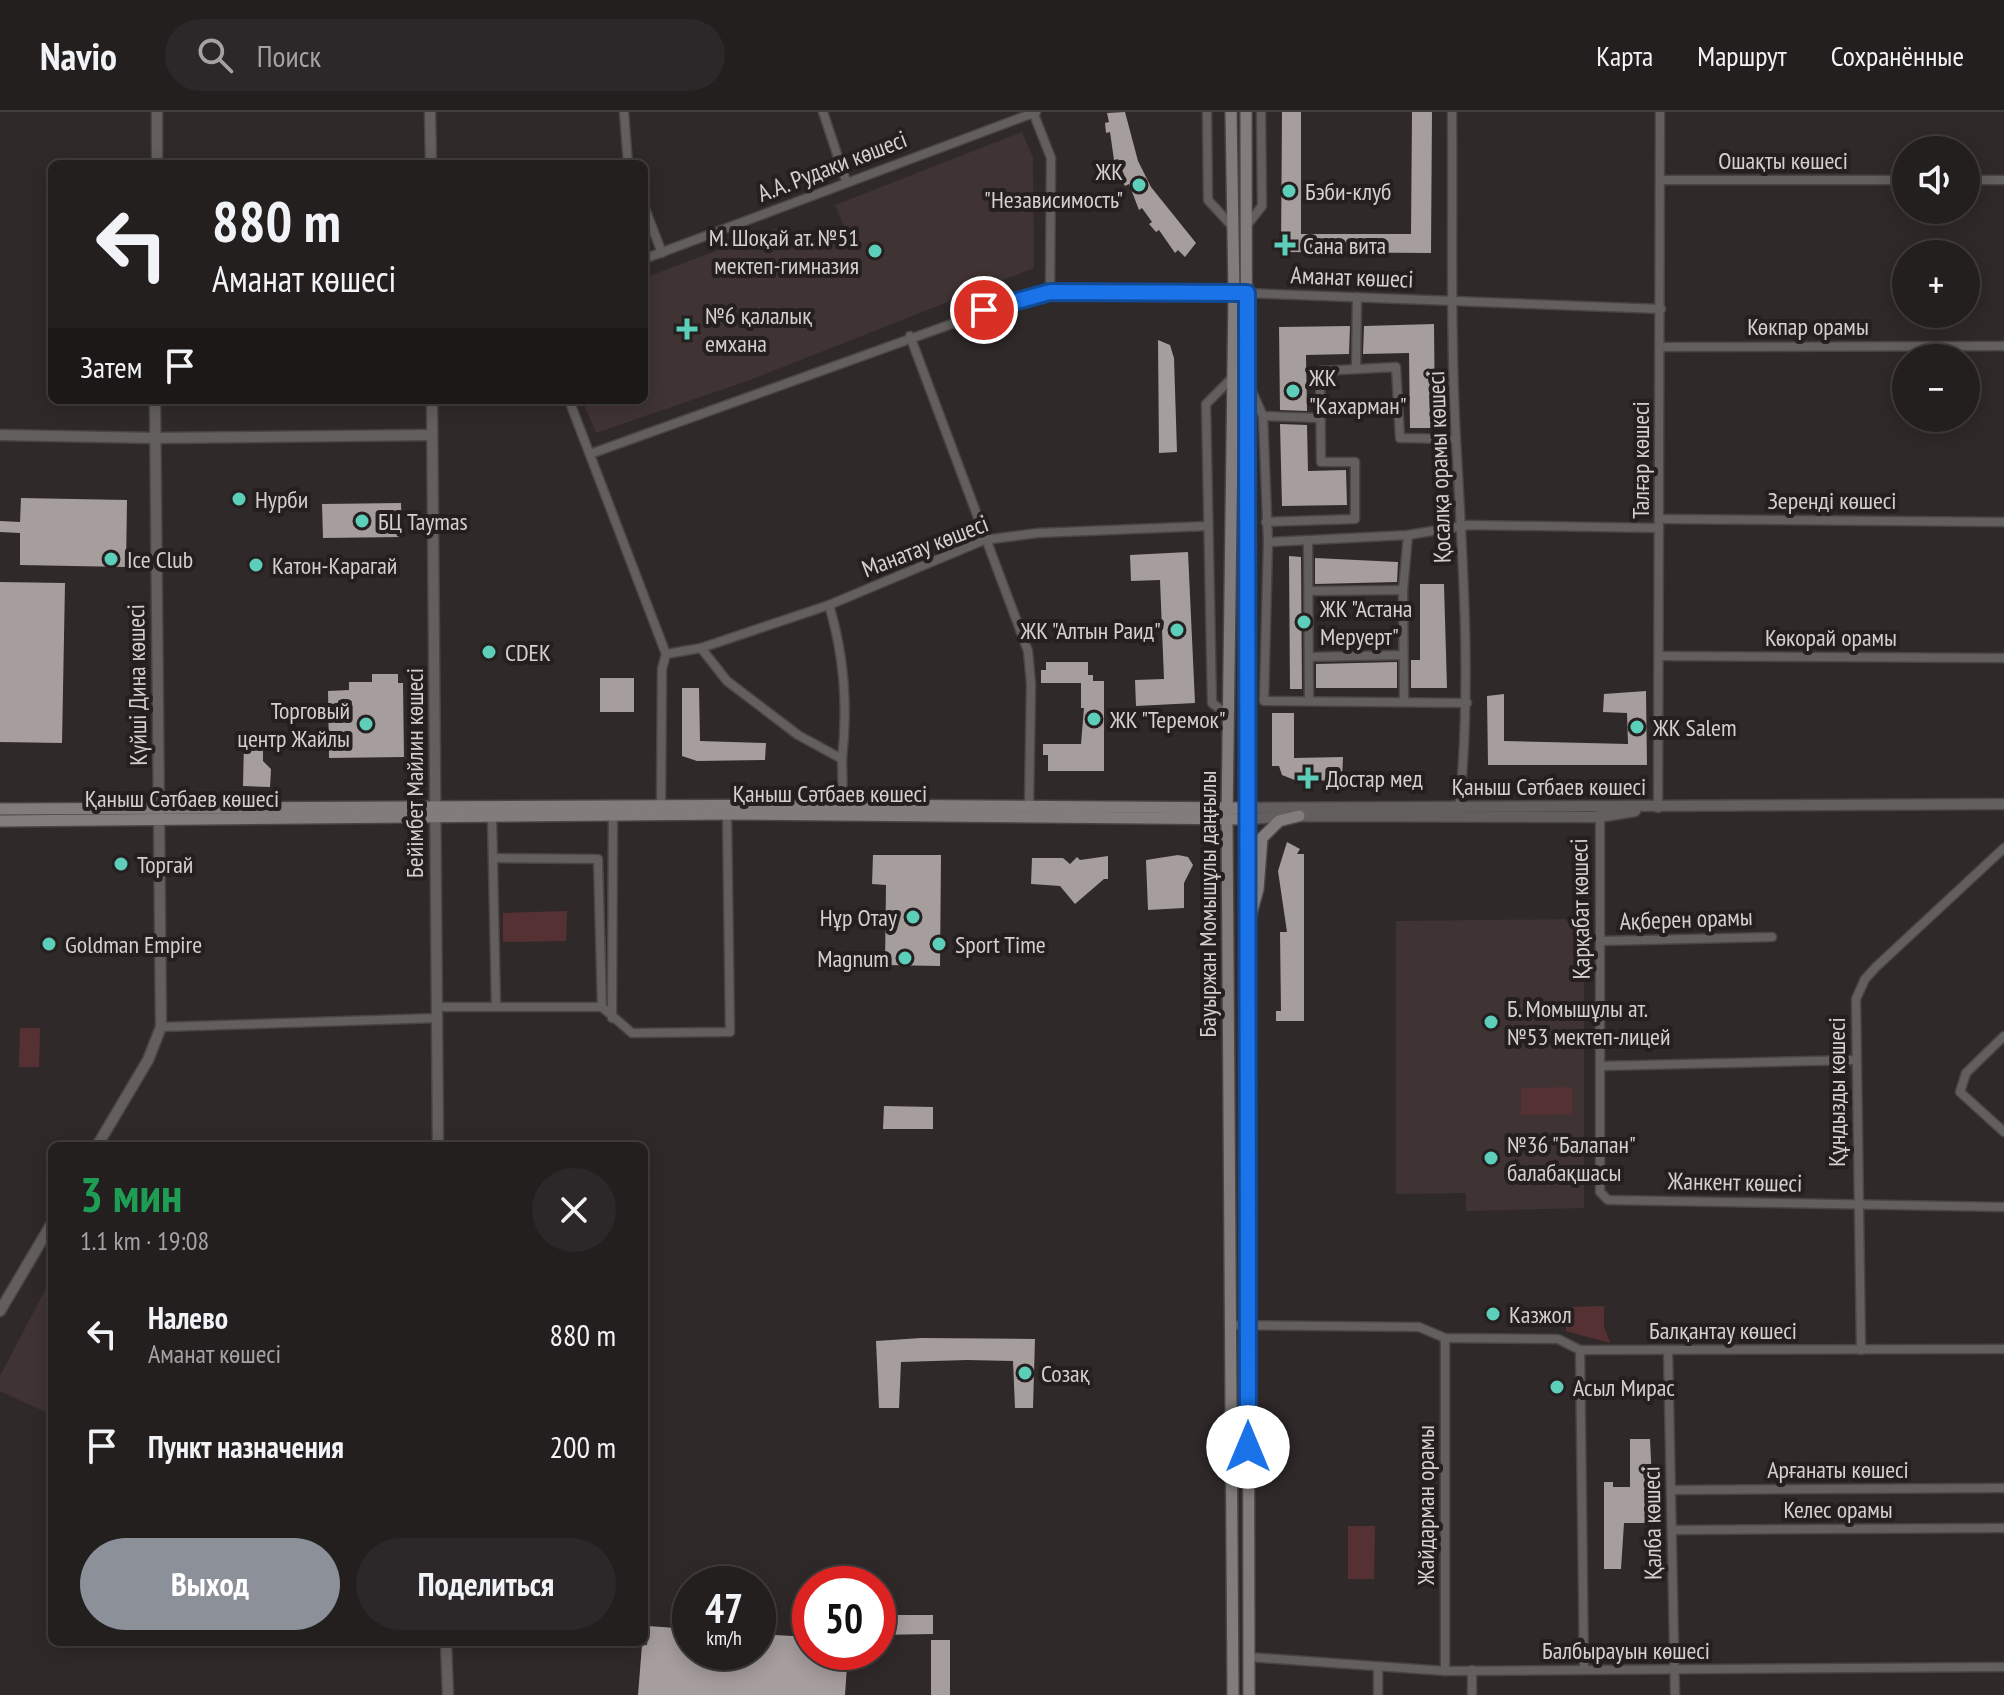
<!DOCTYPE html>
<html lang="ru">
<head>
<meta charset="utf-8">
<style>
  body { margin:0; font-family:"PT Sans Narrow",sans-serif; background:#2c2728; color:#f1f3f6; height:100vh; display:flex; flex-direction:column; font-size:30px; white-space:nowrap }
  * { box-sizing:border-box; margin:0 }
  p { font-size:26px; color:#a3a2a4 }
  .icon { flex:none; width:44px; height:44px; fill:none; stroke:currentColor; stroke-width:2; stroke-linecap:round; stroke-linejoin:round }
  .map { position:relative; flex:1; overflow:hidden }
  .panel { position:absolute; left:48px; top:1030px; width:600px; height:504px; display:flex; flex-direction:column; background:#241f1f; border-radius:12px; box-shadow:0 4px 20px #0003,0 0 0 2px #413d3d }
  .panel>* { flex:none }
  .guide { position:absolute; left:48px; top:48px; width:600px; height:244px; border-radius:12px; box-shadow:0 4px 20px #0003,0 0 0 2px #413d3d; background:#241f1f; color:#f1f3f6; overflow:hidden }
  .tools { position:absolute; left:1892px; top:24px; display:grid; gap:16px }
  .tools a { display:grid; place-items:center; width:88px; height:88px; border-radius:50%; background:#241f1f; box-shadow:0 4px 20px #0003,0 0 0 2px #413d3d; font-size:40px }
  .speed { position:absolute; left:672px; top:1454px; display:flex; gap:16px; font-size:40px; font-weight:700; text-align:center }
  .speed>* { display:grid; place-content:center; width:104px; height:104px; border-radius:50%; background:#241f1f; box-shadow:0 4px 20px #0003,0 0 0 2px #413d3d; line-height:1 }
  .speed small { font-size:20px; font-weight:400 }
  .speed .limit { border:12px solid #d22; background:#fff; color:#111 }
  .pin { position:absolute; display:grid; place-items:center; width:68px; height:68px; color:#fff; margin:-34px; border:4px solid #fff; border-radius:50%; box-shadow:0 2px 8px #0007 }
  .me { position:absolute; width:88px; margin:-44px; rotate:0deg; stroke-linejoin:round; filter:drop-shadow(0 0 6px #0008) }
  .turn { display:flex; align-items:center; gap:28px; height:168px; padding:0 32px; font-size:36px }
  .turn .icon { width:104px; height:104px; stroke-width:2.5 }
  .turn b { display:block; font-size:56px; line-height:68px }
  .then { display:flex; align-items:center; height:76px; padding:0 32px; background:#0003; gap:16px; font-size:30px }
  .round { display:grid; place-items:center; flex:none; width:84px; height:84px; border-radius:42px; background:#2c2728 }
  .summary { display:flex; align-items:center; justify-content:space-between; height:136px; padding:0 32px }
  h1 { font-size:48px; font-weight:800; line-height:60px; color:#1e9e55 }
  .button { display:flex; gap:16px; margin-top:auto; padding:16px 32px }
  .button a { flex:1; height:92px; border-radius:48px; background:#8c9099; color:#fff; font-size:32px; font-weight:800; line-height:92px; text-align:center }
  .button a+a { background:#2c2728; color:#f1f3f6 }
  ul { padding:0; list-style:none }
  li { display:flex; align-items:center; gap:24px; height:112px; padding:0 32px }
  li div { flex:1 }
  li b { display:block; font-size:30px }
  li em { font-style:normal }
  header { display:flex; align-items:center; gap:48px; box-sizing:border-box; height:112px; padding:0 40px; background:#241f1f; border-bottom:2px solid #413d3d }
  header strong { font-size:38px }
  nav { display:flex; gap:44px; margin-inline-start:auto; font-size:28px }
  .search { width:560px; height:72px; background:#2c2728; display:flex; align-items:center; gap:20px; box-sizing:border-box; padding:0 28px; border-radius:44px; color:#a3a2a4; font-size:30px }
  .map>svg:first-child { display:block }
  .built { fill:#403334 }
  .green { fill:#563133 }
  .building { fill:#a69d9d }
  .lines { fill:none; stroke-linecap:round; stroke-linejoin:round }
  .minor-casing { stroke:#4a4444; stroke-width:11 }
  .tertiary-casing { stroke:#4a4444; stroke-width:13 }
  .secondary-casing { stroke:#4a4444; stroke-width:14 }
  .minor { stroke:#635f5f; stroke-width:8 }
  .tertiary { stroke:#635f5f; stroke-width:10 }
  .secondary { stroke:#827c7c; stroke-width:11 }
  .route-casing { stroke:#114b97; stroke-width:20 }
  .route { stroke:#1a73e8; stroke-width:14 }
  .poi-dot { fill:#5dceb9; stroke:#261f1f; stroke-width:3 }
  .labels { text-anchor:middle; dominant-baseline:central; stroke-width:8; stroke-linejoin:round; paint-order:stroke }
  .street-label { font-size:24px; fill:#d5d0d0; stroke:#261f1f }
  .poi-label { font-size:24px; fill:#d5d0d0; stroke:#261f1f; text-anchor:start }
</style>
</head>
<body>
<header>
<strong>Navio</strong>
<div class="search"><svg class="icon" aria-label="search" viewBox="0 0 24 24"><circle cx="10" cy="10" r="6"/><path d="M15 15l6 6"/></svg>Поиск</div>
<nav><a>Карта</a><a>Маршрут</a><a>Сохранённые</a></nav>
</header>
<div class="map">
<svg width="2004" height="1583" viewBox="0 0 2004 1583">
  <rect width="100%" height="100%" fill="#302929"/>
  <g class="built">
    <path d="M1022,20L1033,46L1034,156L750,268L596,321L582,288H644V166L782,114L791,133L844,114L835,93Z"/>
    <path d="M1584,807V1096L1466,1099V1081L1396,1082V809Z"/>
    <path d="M52,1165V1303L0,1279V1264Z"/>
  </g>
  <g class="green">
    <path d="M567,799L566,829L503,830V801Z"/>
    <path d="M20,916H40L39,955H19Z"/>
    <path d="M1572,975V1002L1521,1003V976Z"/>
    <path d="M1604,1194V1215L1610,1231L1566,1219V1195Z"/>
    <path d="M1348,1414H1375L1374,1467H1348Z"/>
  </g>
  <g class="building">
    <path d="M1125,0L1138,49L1151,75L1196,131L1185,145L1178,138L1175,141L1159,118L1156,120L1149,112L1152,110L1142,96L1139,98L1129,72L1125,74L1120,65L1124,63L1118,47L1114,48L1110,20L1106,21L1105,11L1109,10L1107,1Z"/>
    <path d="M1282,0H1301V122H1411L1412,0H1432L1431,141L1281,140Z"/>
    <path d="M1434,212L1435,316H1410L1409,241L1363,242L1364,214Z"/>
    <path d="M1350,214L1349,242L1306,243L1307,299L1280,298L1279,215Z"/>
    <path d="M1158,228L1170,233L1174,246L1177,340L1159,341Z"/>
    <path d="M1280,312L1307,313L1308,359L1346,358L1347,393L1282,394Z"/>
    <path d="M21,386L127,388L126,455L20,453V421L0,420V409L20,410Z"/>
    <path d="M401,391L402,425L323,426L322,392Z"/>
    <path d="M1188,440L1195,591L1136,594L1135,568L1164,567L1160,468L1131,469L1130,443Z"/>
    <path d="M1289,444L1301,445L1302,577H1290Z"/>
    <path d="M1315,446L1398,450L1397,470L1315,472Z"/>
    <path d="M0,470L65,471L62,631L0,630Z"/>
    <path d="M1420,472H1444L1447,576H1411V548H1420Z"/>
    <path d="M1046,550H1088V563H1093V569H1104V659H1048V643H1043V632H1081L1084,596H1081V571H1041V558H1046Z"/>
    <path d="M1397,550V576H1316V552Z"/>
    <path d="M372,562H398V571H403L404,645L329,646L328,579L349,578V570H372Z"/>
    <rect x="600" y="566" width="34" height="34"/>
    <path d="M682,576H699L700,629L766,631L765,648L697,649L682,644Z"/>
    <path d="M1646,579L1647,653H1488L1487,584L1504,582V629L1628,632L1627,601L1603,600L1604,582Z"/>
    <path d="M1272,601H1294V646L1343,645L1342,668L1297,669L1282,663L1279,654H1272Z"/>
    <path d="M244,631H263V649L271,657L270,675L243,674Z"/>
    <path d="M1287,730L1300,737L1297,742H1304V909H1276V899H1281L1280,820H1287L1278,759Z"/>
    <path d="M873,743H941L940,854L885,853L886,773L872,772Z"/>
    <path d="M1178,743L1188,745L1193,753L1184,771V796L1148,798L1146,748Z"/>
    <path d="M1108,744V767H1104L1075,792L1060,774L1031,772L1032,746H1063L1070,752L1077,745L1080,748Z"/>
    <path d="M884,994L933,995V1017H883Z"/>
    <path d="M921,1226L1035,1227L1033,1296H1015L1013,1249L967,1248L901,1250L899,1296H879L876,1229Z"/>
    <path d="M1630,1327H1650L1654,1411H1624L1621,1457H1604V1370H1613V1375H1630Z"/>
    <path d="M878,1503H933V1522L878,1523Z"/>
    <path d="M648,1514L690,1517V1540H758V1522L810,1525V1540H848L845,1583H638L642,1533H647Z"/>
    <rect x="931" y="1528" width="19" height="55"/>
  </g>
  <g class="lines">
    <g class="minor-casing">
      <g id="minor">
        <path d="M624,0L628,52"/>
        <path d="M823,0L846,69"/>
        <path d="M1033,0L1051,46L1050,180"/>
        <path d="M1207,0L1208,88L1232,114"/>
        <path d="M1452,0C1453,109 1450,219 1456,328C1463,452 1472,575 1459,698"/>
        <path d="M1660,68H1906"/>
        <path d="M1966,68H2004"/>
        <path d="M644,94L662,141"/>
        <path d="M1247,113L1262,94L1261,0"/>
        <path d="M644,147L1036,0"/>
        <path d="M910,224L1028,539L1031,572L1029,694"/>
        <path d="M1660,235L2004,234"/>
        <path d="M1356,257L1357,185"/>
        <path d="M1249,273L1263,304L1268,430L1264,589L1467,591"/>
        <path d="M569,288L666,542L662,557L661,694"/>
        <path d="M1263,304L1320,306"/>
        <path d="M590,342L1032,183L1247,181L1661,197"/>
        <path d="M1659,407L2004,410"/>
        <path d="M1266,410L1355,407V350H1321L1320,259L1396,255L1400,326L1456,327"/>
        <path d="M1268,430L1408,423L1469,413L1659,416"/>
        <path d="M1308,430L1309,589"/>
        <path d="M1309,479L1403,478"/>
        <path d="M829,493C844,543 848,595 842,647"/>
        <path d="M701,536L727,569L798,623L842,647L843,697"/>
        <path d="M666,542L701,536L829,493L984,428L1038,421L1208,414"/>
        <path d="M1659,544L2004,546"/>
        <path d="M1309,545L1403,543"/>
        <path d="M1404,589L1403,478L1408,423"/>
        <path d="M1228,603L1212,591L1206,292L1233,265"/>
        <path d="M1600,694V1080L1608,1088L2004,1095"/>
        <path d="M1658,696L1660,0"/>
        <path d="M492,706L496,895"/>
        <path d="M495,746L598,747L602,895"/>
        <path d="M1601,829L1772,825"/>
        <path d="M437,895H602L632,921L730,920L727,702"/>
        <path d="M612,906L613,699"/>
        <path d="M161,915L438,906"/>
        <path d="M2004,924L1966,961L1960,980L2004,1020"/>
        <path d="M1601,954L1855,948"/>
        <path d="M1233,1213L1419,1215L1445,1226L1558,1227L1580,1238L2004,1237"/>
        <path d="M1445,1226V1559"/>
        <path d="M1580,1238L1584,1558"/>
        <path d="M1668,1238L1675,1583"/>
        <path d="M1861,1238L1856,887L1865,867L1876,855L2004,736"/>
        <path d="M1672,1378L2004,1376"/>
        <path d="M1673,1418L2004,1416"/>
        <path d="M1249,1545L1445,1559L2004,1555"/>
        <path d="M1378,1583V1555"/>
        <path d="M1472,1583V1558"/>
      </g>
    </g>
    <g class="tertiary-casing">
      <g id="tertiary">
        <path d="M430,0L431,52"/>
        <path d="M157,52V0"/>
        <path d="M432,288L438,1034"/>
        <path d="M0,323L155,326L432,323"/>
        <path d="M1245,696L2004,692"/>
        <path d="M1245,707L1299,704L1599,705L1635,699"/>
        <path d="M97,1034L148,948L161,915L155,288"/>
        <path d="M0,1199L52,1111"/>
        <path d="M446,1530L448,1583"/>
      </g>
    </g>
    <g class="secondary-casing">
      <g id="secondary">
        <path d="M1231,0L1234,181L1227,707L1233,1583"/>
        <path d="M1246,0L1249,1583"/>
        <path d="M0,697L843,693L1245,696"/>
        <path d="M0,709L727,702L1245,707"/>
        <path d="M1250,806L1258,777L1262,726L1279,709L1299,704"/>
      </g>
    </g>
    <use href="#minor" class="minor"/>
    <use href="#tertiary" class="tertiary"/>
    <use href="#secondary" class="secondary"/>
  </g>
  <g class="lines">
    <g class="route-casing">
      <path id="route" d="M984,198L1050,180L1247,181L1248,1335"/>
    </g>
    <use href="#route" class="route"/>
  </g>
  <g class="poi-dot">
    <circle cx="1139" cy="73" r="8"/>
    <circle cx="1289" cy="79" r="8"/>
    <path d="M1281 121h8v8h8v8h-8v8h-8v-8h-8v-8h8z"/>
    <circle cx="875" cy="139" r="8"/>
    <path d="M683 205h8v8h8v8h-8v8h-8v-8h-8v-8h8z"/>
    <circle cx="1293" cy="279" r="8"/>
    <circle cx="239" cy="387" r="8"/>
    <circle cx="362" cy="409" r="8"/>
    <circle cx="111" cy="447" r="8"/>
    <circle cx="256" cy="453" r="8"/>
    <circle cx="1304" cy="510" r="8"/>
    <circle cx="1177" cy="518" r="8"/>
    <circle cx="489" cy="540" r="8"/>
    <circle cx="1094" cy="607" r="8"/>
    <circle cx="366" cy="612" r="8"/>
    <circle cx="1637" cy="615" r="8"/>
    <path d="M1304 654h8v8h8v8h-8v8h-8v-8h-8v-8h8z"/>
    <circle cx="121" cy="752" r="8"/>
    <circle cx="913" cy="805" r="8"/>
    <circle cx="49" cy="832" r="8"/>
    <circle cx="939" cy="832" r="8"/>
    <circle cx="905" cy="846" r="8"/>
    <circle cx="1491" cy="910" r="8"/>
    <circle cx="1491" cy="1046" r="8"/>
    <circle cx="1493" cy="1202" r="8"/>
    <circle cx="1025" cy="1261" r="8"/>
    <circle cx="1557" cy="1275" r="8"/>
  </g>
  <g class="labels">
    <g class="street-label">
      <text x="1783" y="48">Ошақты көшесі</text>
      <text transform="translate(832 54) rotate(-21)">А.А. Рудаки көшесі</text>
      <text transform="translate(1352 165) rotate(2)">Аманат көшесі</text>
      <text x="1808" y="214">Көкпар орамы</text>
      <text transform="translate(1640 348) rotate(-90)">Талғар көшесі</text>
      <text transform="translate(1439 355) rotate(-92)">Қосалқа орамы көшесі</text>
      <text x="1832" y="388">Зеренді көшесі</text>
      <text transform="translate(925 434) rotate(-21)">Манатау көшесі</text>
      <text x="1831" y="525">Көкорай орамы</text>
      <text transform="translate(137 573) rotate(-91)">Күйші Дина көшесі</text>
      <text transform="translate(414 661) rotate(-90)">Бейімбет Майлин көшесі</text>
      <text x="1549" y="674">Қаныш Сәтбаев көшесі</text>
      <text x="830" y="681">Қаныш Сәтбаев көшесі</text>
      <text x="182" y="686">Қаныш Сәтбаев көшесі</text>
      <text transform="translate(1207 792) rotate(-90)">Бауыржан Момышұлы даңғылы</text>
      <text transform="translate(1580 797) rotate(-91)">Қарқабат көшесі</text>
      <text transform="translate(1686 807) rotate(-2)">Ақберен орамы</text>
      <text transform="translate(1836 980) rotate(-90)">Құндызды көшесі</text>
      <text transform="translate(1735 1070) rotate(1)">Жанкент көшесі</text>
      <text x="1723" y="1218">Балқантау көшесі</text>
      <text x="1838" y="1357">Арғанаты көшесі</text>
      <text transform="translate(1425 1393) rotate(-90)">Жайдарман орамы</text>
      <text x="1838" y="1397">Келес орамы</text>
      <text transform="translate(1652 1411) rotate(-91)">Қалба көшесі</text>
      <text x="1626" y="1538">Балбырауын көшесі</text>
    </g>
    <g class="poi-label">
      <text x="1123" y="59" text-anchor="end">ЖК<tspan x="1123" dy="28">"Независимость"</tspan></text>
      <text x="1305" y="79">Бэби-клуб</text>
      <text x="859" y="125" text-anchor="end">М. Шоқай ат. №51<tspan x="859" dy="28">мектеп-гимназия</tspan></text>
      <text x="1303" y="133">Сана вита</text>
      <text x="705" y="203">№6 қалалық<tspan x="705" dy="28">емхана</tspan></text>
      <text x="1309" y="265">ЖК<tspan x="1309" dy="28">"Кахарман"</tspan></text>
      <text x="255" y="387">Нурби</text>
      <text x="378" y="409">БЦ Taymas</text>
      <text x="127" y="447">Ice Club</text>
      <text x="272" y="453">Катон-Карагай</text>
      <text x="1320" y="496">ЖК "Астана<tspan x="1320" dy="28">Меруерт"</tspan></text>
      <text x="1161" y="518" text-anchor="end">ЖК "Алтын Раид"</text>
      <text x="505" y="540">CDEK</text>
      <text x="350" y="598" text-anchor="end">Торговый<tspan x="350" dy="28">центр Жайлы</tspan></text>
      <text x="1110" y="607">ЖК "Теремок"</text>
      <text x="1653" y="615">ЖК Salem</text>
      <text x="1326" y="666">Достар мед</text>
      <text x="137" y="752">Торгай</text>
      <text x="897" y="805" text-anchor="end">Нұр Отау</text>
      <text x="65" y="832">Goldman Empire</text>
      <text x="955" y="832">Sport Time</text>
      <text x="889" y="846" text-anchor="end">Magnum</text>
      <text x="1507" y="896">Б. Момышұлы ат.<tspan x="1507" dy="28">№53 мектеп-лицей</tspan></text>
      <text x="1507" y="1032">№36 "Балапан"<tspan x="1507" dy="28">балабақшасы</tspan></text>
      <text x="1509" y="1202">Казжол</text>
      <text x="1041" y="1261">Созақ</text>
      <text x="1573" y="1275">Асыл Мирас</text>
    </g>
  </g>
</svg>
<div class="tools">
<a><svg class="icon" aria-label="sound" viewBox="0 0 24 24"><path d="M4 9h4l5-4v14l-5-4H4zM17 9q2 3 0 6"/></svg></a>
<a>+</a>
<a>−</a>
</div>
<div class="speed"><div>47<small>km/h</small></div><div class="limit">50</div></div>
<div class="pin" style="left:984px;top:198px;background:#d93025"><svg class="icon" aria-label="arrive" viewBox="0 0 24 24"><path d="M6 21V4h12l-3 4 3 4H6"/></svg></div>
<svg class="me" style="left:1248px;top:1335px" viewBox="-20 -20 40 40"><circle r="19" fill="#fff"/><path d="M0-13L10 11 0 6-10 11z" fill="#1a73e8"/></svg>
<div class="guide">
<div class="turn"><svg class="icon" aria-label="left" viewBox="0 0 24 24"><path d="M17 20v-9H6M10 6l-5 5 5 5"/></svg><div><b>880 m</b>Аманат көшесі</div></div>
<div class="then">Затем<svg class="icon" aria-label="arrive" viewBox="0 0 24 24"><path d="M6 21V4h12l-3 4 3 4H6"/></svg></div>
</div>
<section class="panel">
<div class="summary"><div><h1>3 мин</h1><p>1.1 km · 19:08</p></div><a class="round"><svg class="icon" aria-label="close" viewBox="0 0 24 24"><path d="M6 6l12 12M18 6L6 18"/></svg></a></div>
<ul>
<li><svg class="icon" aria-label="left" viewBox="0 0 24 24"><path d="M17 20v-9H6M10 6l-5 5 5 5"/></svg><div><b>Налево</b><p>Аманат көшесі</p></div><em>880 m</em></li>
<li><svg class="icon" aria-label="arrive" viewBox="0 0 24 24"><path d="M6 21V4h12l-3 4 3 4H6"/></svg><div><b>Пункт назначения</b></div><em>200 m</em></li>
</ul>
<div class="button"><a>Выход</a><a>Поделиться</a></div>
</section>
</div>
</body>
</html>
